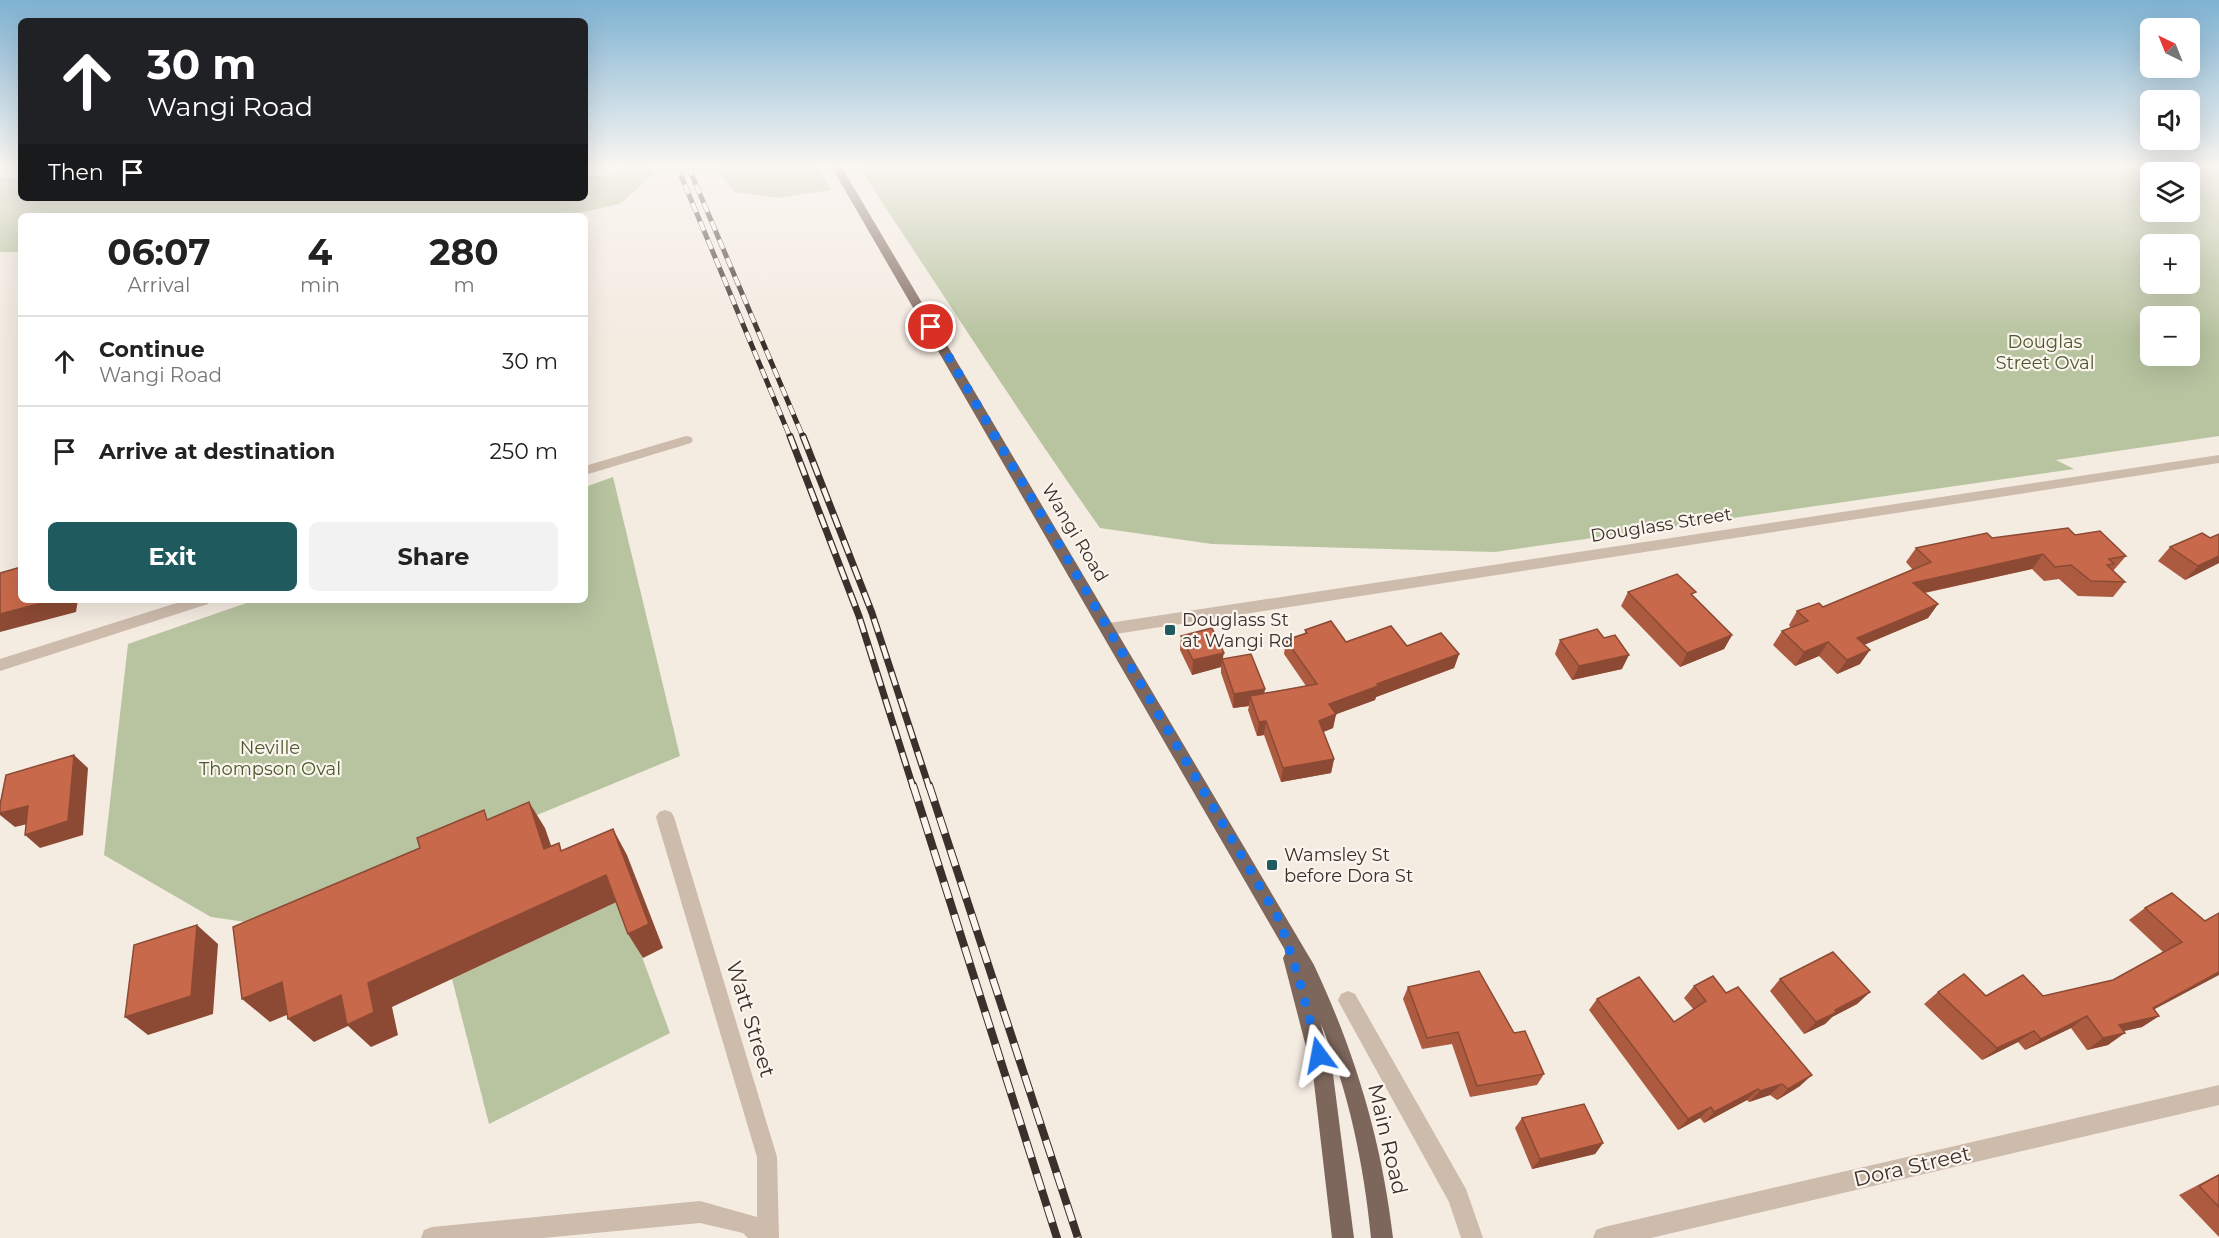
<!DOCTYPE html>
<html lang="en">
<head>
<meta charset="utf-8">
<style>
  body { margin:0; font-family:Montserrat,sans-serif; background:#f2f2f2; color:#222; height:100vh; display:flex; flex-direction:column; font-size:22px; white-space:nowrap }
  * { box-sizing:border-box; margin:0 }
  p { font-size:20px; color:#767676 }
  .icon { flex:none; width:33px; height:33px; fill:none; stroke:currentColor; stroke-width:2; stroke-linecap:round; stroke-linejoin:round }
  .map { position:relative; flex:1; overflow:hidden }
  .details { position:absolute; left:18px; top:213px; width:570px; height:390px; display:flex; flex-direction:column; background:#fff; border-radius:9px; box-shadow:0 6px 24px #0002 }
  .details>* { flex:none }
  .top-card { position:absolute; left:18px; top:18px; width:570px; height:183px; border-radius:9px; box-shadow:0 6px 24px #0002; background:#202124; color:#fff; overflow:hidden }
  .needle { width:39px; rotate:317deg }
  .buttons { position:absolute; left:2140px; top:18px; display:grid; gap:12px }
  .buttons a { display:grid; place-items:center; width:60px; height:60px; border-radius:9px; background:#fff; box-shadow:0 6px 24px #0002; font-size:30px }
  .pin { position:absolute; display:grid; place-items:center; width:51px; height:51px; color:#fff; margin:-26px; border:3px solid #fff; border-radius:50%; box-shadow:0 2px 6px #0007 }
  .me { position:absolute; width:66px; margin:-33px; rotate:347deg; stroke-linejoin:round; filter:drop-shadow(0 0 4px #0008) }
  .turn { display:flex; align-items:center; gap:21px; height:126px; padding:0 30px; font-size:27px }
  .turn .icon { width:78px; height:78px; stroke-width:2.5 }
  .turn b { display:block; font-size:42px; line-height:51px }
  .then { display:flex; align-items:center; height:57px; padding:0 30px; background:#0003; gap:12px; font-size:22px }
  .eta { display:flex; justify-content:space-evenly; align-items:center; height:102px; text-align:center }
  .eta b { font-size:36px; font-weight:700; line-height:42px }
  .button { display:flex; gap:12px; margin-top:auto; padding:12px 30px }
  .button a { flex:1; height:69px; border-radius:9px; background:#1f5a5e; color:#fff; font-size:24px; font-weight:700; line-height:69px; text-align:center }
  .button a+a { background:#f2f2f2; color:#222 }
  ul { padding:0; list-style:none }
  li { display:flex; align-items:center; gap:18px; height:90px; padding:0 30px; border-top:2px solid #e0e0e0 }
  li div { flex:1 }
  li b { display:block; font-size:22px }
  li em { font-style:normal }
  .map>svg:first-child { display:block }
  .green { fill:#b8c4a0; fill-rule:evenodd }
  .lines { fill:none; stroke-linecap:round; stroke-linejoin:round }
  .minor { fill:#cdbbac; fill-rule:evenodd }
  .primary { fill:#7d675c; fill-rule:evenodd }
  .rail-far2-casing { stroke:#3b302b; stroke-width:5 }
  .rail-far1-casing { stroke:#3b302b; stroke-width:7 }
  .rail-casing { stroke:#3b302b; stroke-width:8 }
  .rail-far2 { stroke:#fbf5ee; stroke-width:4; stroke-dasharray:10; stroke-linecap:butt }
  .rail-far1 { stroke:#fbf5ee; stroke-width:4.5; stroke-dasharray:14; stroke-linecap:butt }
  .rail { stroke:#fbf5ee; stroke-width:6; stroke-dasharray:17; stroke-linecap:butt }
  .wall { fill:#ac5a40 }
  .shaded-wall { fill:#8c4a34 }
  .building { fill:#c8694b; stroke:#8c4a34; stroke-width:1.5 }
  .route { stroke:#1a73e8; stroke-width:10; stroke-dasharray:0 18 }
  .poi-dot { fill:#1f5a5e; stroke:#fbf5ee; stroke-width:2 }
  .labels { text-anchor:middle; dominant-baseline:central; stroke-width:4.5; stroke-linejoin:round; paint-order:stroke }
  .park-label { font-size:18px; fill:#4a5a2e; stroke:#fbf5ee }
  .street-label { font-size:18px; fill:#3b302b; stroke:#fbf5ee }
  .poi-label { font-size:18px; fill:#3b302b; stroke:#fbf5ee; text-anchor:start }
  .near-street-label { font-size:21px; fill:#3b302b; stroke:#fbf5ee }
</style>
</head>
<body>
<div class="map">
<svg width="2219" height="1238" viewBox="0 0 2219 1238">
  <rect width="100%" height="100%" fill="#f4ebe1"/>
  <g class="green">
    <path d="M619,166H654L656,172L620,204L563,216H21V252H0V177L21,179V198H585V176L616,175Z"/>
    <path d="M714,166H818L831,190L778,198L734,192Z"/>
    <path d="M858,166H2219V436L2056,460L2074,469L1495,552L1212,544L1100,528C1016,409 938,286 858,166ZM2190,172V212H2151V172ZM2151,244H2190V284H2151ZM2151,316H2190V356H2151Z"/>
    <path d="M613,477L680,756L285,919L246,922L211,917L104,855L128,644L255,600H585V487Z"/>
    <path d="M621,900L670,1033L489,1124L452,979Z"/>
  </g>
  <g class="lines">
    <g class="minor">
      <path d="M686,436L691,437L693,440L691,443L585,475V466Z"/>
      <path d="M2219,455V463L1109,635L1104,633L1101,629L1104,625L1109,623Z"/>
      <path d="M186,600H210L208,604L0,671V659Z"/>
      <path d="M665,810L671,812L674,817L777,1157L779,1238H748L743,1233L700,1223L543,1238H421L424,1230L432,1227L700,1201L757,1217V1157L656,817L659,812Z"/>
      <path d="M1348,991L1355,994L1466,1189L1483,1238H1461L1449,1202L1341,1006L1338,1000L1341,994Z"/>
      <path d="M2219,1085V1105L1651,1238H1593L1596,1230L1604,1227Z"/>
    </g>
    <path class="primary" d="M831,166H841L1314,965C1355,1052 1382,1142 1393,1238H1371C1364,1165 1349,1093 1321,1024L1333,1074L1354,1238H1332L1313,1074L1283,958L1286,952Z"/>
    <g class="rail-far2-casing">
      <g id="rail-far2">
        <path d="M677,166L790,437"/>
        <path d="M688,166L803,437"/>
      </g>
    </g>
    <g class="rail-far1-casing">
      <g id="rail-far1">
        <path d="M790,436L859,616L913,787"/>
        <path d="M803,436L872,613L929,787"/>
      </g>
    </g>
    <g class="rail-casing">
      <g id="rail">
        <path d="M913,785L1057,1238"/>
        <path d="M929,785L1078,1238"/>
      </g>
    </g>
    <use href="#rail-far2" class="rail-far2"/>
    <use href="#rail-far1" class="rail-far1"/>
    <use href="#rail" class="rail"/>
  </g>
  <g class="wall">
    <path d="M2075,535L2126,556L2113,571L2125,582L2113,597L2078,596L2059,579L2044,581L2032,569L1925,593L1938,604L1928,618L1864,645L1860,664L1837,674L1819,656L1795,666L1773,645L1782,631L1791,628L1789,625L1797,611L1823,607L1913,570L1906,562L1916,548L1992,538Z"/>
    <path d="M2210,538L2219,563L2185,580L2158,561L2170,547Z"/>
    <path d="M1628,592L1732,635L1724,649L1680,667L1621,606Z"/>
    <path d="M1305,630L1346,642L1407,646L1459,654L1454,668L1376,697L1375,700L1336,714L1333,728L1323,732L1334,759L1331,773L1281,782L1264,735L1257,736L1248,710L1249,706L1233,708L1221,673V667L1192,675L1180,650L1181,636L1223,659L1264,693L1306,686L1284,654L1286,640L1305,634Z"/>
    <path d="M1604,638L1622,669L1572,680L1555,654L1560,640Z"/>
    <path d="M2145,908L2205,921L2154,1010L2159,1016L2142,1027L2123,1031L2108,1045L2087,1050L2071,1028L2025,1050L2018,1042L1982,1060L1924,1004L1938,992L1986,996H2043L2113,980L2163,952L2129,920Z"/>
    <path d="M1780,979L1870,992L1857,1004L1832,1017L1825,1024L1804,1034L1770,991Z"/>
    <path d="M1694,986L1800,1086L1777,1100L1770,1095L1749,1102L1747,1100L1704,1123L1700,1118L1678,1130L1589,1010L1597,999L1674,1022L1694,1010L1684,998Z"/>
    <path d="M1408,987L1514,1033L1544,1074L1537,1085L1470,1097L1452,1044L1422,1049L1403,999Z"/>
    <path d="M1522,1118L1603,1143L1595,1154L1532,1169L1515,1128Z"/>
    <path d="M2219,1174V1237L2179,1195Z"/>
  </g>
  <g class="shaded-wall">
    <path d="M2043,554L2032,569L1903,597L1913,583Z"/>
    <path d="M2219,556V563L2185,580L2198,566Z"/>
    <path d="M53,600H78L76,612L0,632V614Z"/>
    <path d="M1938,604L1928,618L1847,652L1857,638Z"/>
    <path d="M1732,635L1724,649L1680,667L1687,653Z"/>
    <path d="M1828,642L1819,656L1795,666L1804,652Z"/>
    <path d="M1870,650L1860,664L1837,674L1847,660Z"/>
    <path d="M1224,653L1221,667L1192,675L1193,660Z"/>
    <path d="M1459,654L1454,668L1376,697L1375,700L1326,718L1329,704L1377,684Z"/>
    <path d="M1629,655L1622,669L1572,680L1579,666Z"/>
    <path d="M1265,689L1263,703L1250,696L1249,706L1233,708L1234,694Z"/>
    <path d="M1336,714L1333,728L1316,735L1319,721Z"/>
    <path d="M1266,721L1264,735L1257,736L1259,722Z"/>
    <path d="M74,755L88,768L83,835L40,848L25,835Z"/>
    <path d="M1334,759L1331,773L1281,782L1283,768Z"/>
    <path d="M529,802L545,828L561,874L544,849Z"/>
    <path d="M28,806L44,820L15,827L0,815V813Z"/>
    <path d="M613,829L627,855L663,948L643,958L628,934Z"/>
    <path d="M606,875L621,900L392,1007L398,1035L371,1047L348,1026L314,1042L288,1019Z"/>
    <path d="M197,925L218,944L213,1014L148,1035L125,1017Z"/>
    <path d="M2219,972V975L2136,1019L2153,1008Z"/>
    <path d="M282,982L308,1006L270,1022L242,999Z"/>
    <path d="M1870,992L1857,1004L1832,1017L1825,1024L1804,1034L1816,1022L1835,1010Z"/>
    <path d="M2087,1016L2071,1028L2025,1050L2041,1039Z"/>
    <path d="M2159,1016L2142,1027L2102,1036L2119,1025Z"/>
    <path d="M2034,1031L2018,1042L1982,1060L1997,1048Z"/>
    <path d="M2125,1033L2108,1045L2087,1050L2103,1038Z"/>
    <path d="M1812,1075L1800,1086L1777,1100L1788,1089Z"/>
    <path d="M1782,1084L1770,1095L1749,1102L1760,1091Z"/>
    <path d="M1758,1089L1747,1100L1704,1123L1714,1112Z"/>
    <path d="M1711,1107L1700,1118L1678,1130L1688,1119Z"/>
    <path d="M1603,1143L1595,1154L1532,1169L1540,1159Z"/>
  </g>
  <g class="building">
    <path d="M2068,528L2075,535L2100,531L2126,556L2109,559L2114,564L2107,565L2125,582L2091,581L2071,565L2055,567L2043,554L1913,583L1938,604L1857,638L1870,650L1847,660L1828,642L1804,652L1782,631L1808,621L1797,611L1819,603L1823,607L1931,562L1916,548L1987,533L1992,538Z"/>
    <path d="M2202,533L2210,538L2219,534V556L2198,566L2170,547Z"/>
    <path d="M21,567V600H53L0,614V573Z"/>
    <path d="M1677,574L1696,592L1691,594L1732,635L1687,653L1628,592Z"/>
    <path d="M1331,621L1346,642L1391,626L1407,646L1441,633L1459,654L1377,684L1378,686L1329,704L1336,714L1319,721L1334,759L1283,768L1266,721L1259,722L1250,696L1317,684L1286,640L1307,633L1305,630Z"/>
    <path d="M1212,628L1224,653L1193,660L1181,636Z"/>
    <path d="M1597,629L1604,638L1615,635L1629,655L1579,666L1560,640Z"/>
    <path d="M1251,654L1265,689L1234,694L1222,659Z"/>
    <path d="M74,755L68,821L25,835L28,806L0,813V805L6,775Z"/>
    <path d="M529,802L544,849L559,843L561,851L613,829L649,924L628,934L606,875L368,983L374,1012L347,1025L341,995L288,1019L282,982L242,999L233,927L420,848L417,838L484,810L487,820Z"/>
    <path d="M2172,893L2205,921L2219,913V972L2153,1008L2159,1016L2119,1025L2125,1033L2103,1038L2087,1016L2041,1039L2034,1031L1997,1048L1938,992L1964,974L1986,996L2023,975L2043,996L2113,980L2182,942L2145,908Z"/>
    <path d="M197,925L191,996L125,1017L134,945Z"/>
    <path d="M1833,952L1870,992L1835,1010L1837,1012L1816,1022L1780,979Z"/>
    <path d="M1479,971L1514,1033L1525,1031L1544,1074L1477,1086L1458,1032L1427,1038L1408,987Z"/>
    <path d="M1713,976L1726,993L1738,987L1812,1075L1788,1089L1782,1084L1760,1091L1758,1089L1714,1112L1711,1107L1688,1119L1597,999L1639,977L1674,1022L1706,1001L1694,986Z"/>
    <path d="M1584,1104L1603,1143L1540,1159L1522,1118Z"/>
    <path d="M2219,1175V1207L2199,1186Z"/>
  </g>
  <linearGradient id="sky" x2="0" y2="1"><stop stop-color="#7eb2d2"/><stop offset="0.49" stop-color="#faf6f2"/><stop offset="1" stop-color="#faf6f2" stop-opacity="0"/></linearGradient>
  <rect width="2219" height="339" fill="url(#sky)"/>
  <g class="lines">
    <path class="route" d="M931,327L1280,921L1299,979L1319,1055"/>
  </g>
  <g class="poi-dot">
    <rect x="1164" y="624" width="12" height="12" rx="3"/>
    <rect x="1266" y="859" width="12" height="12" rx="3"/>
  </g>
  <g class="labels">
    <g class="park-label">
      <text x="2045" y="342">Douglas<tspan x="2045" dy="21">Street Oval</tspan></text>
      <text x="270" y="748">Neville<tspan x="270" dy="21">Thompson Oval</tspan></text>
    </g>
    <g class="street-label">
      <text transform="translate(1661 525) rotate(-9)">Douglass Street</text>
      <text transform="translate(1075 533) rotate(59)">Wangi Road</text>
    </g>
    <g class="poi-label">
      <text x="1182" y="620">Douglass St<tspan x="1182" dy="21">at Wangi Rd</tspan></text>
      <text x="1284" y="855">Wamsley St<tspan x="1284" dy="21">before Dora St</tspan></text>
    </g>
    <g class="near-street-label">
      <text transform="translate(751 1019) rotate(73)">Watt Street</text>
      <text transform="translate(1388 1139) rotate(77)">Main Road</text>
      <text transform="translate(1912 1166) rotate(-13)">Dora Street</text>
    </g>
  </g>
</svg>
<div class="buttons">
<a><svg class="needle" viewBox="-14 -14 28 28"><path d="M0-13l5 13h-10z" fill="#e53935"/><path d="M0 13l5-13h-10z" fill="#767676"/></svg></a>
<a><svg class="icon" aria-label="sound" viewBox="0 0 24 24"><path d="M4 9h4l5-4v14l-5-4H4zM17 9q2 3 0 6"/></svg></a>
<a><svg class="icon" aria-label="layers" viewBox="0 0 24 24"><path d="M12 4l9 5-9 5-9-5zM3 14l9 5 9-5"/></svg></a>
<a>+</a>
<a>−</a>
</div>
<div class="pin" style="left:931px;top:327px;background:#d93025"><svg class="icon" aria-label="arrive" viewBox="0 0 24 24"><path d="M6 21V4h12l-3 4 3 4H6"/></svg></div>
<svg class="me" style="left:1319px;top:1055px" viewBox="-20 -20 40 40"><path d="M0-17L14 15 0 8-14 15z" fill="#1a73e8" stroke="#fff" stroke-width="4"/></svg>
<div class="top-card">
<div class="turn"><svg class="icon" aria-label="ahead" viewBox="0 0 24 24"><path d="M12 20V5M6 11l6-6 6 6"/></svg><div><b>30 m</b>Wangi Road</div></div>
<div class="then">Then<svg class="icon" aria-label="arrive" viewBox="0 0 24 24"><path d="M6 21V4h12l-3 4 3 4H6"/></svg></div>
</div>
<section class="details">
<div class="eta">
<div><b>06:07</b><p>Arrival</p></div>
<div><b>4</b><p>min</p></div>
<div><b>280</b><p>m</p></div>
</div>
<ul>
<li><svg class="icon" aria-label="ahead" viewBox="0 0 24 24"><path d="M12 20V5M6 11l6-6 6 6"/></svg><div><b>Continue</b><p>Wangi Road</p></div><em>30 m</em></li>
<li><svg class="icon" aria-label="arrive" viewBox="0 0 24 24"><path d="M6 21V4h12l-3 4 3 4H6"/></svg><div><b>Arrive at destination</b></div><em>250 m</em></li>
</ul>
<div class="button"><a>Exit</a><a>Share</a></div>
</section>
</div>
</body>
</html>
